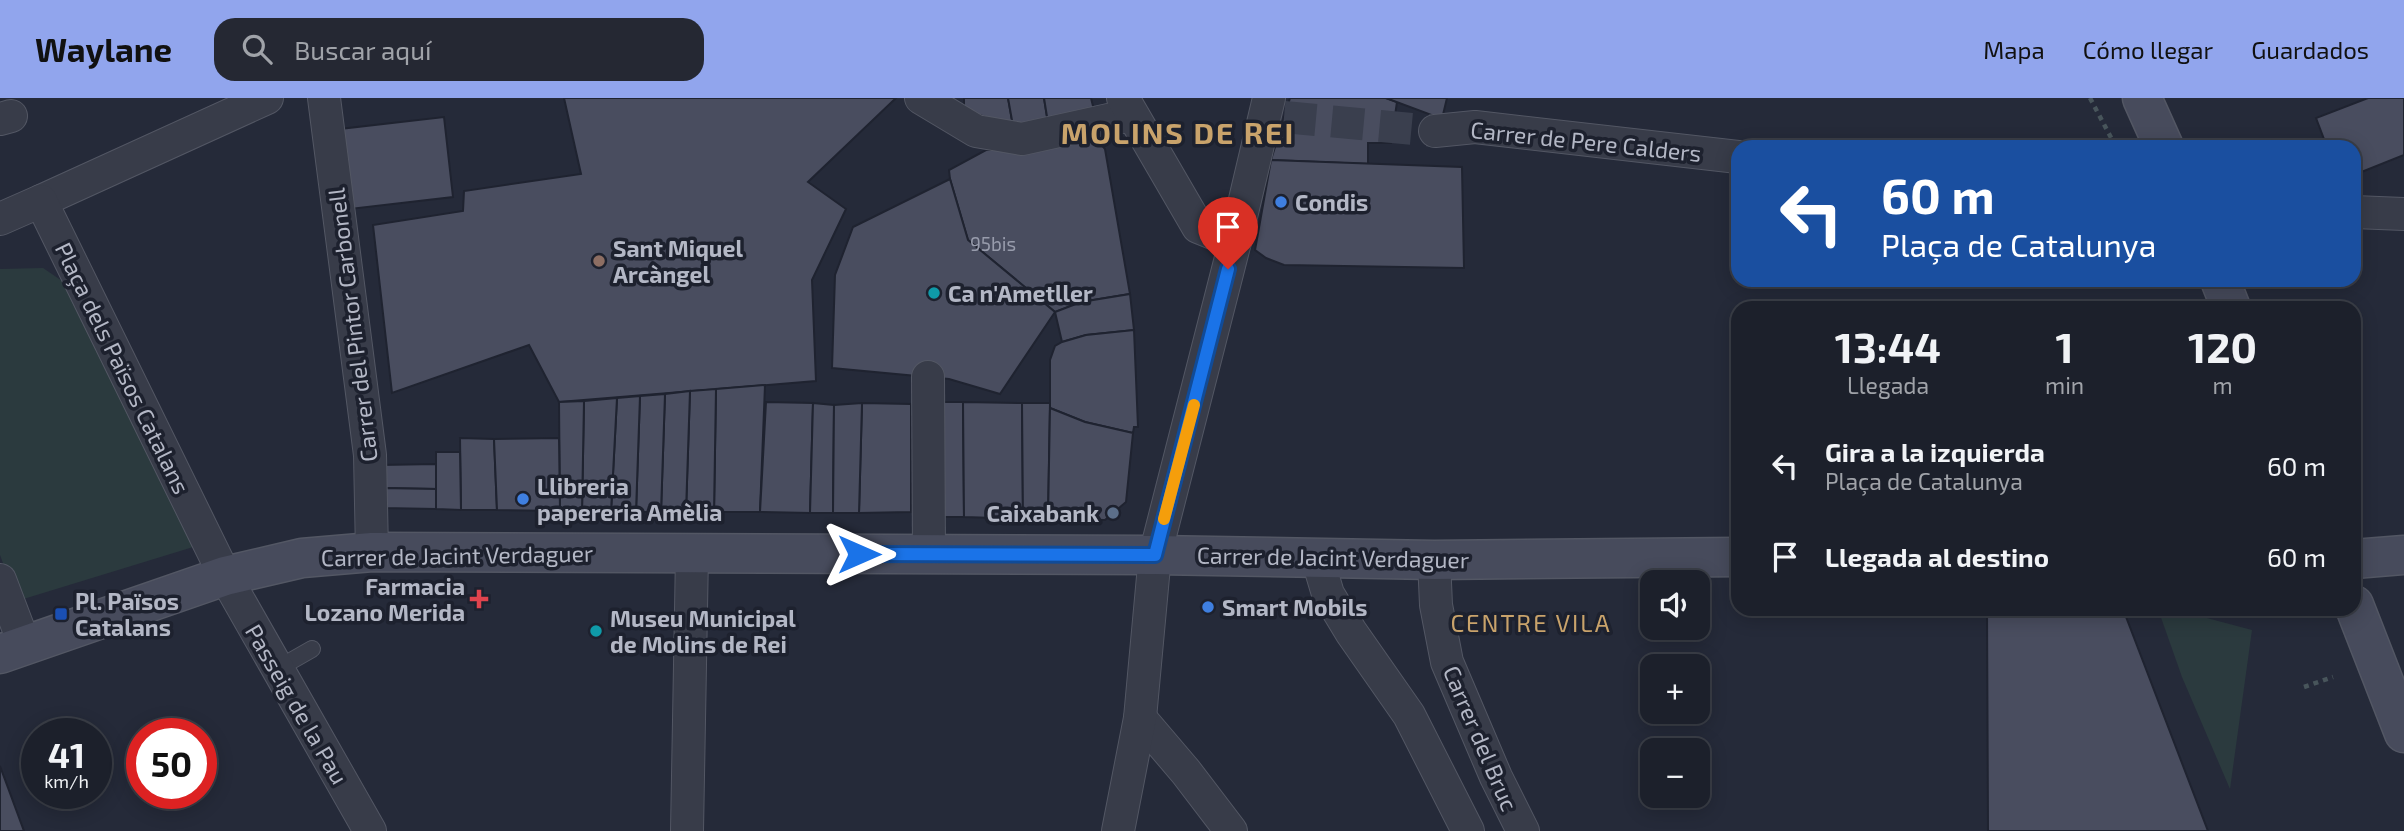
<!DOCTYPE html>
<html lang="es">
<head>
<meta charset="utf-8">
<style>
  body { margin:0; font-family:"Exo 2",sans-serif; background:#252833; color:#f1f3f6; height:100vh; display:flex; flex-direction:column; font-size:26px; white-space:nowrap }
  * { box-sizing:border-box; margin:0 }
  p { font-size:23px; color:#a0a3a9 }
  .icon { flex:none; width:38px; height:38px; fill:none; stroke:currentColor; stroke-width:2; stroke-linecap:round; stroke-linejoin:round }
  .map { position:relative; flex:1; overflow:hidden }
  .sheet { position:absolute; left:1731px; top:203px; width:630px; height:315px; display:flex; flex-direction:column; background:#1c202b; border-radius:21px; box-shadow:0 4px 18px #0003,0 0 0 2px #3a3e47 }
  .sheet>* { flex:none }
  .guide { position:absolute; left:1731px; top:42px; width:630px; height:147px; border-radius:21px; box-shadow:0 4px 18px #0003,0 0 0 2px #3a3e47; background:#1a4fa0; color:#fff; overflow:hidden }
  .buttons { position:absolute; left:1640px; top:472px; display:grid; gap:14px }
  .buttons a { display:grid; place-items:center; width:70px; height:70px; border-radius:14px; background:#1c202b; box-shadow:0 4px 18px #0003,0 0 0 2px #3a3e47; font-size:35px }
  .speed { position:absolute; left:21px; top:620px; display:flex; gap:14px; font-size:35px; font-weight:700; text-align:center }
  .speed>* { display:grid; place-content:center; width:91px; height:91px; border-radius:50%; background:#1c202b; box-shadow:0 4px 18px #0003,0 0 0 2px #3a3e47; line-height:1 }
  .speed small { font-size:18px; font-weight:400 }
  .speed .limit { border:10px solid #d22; background:#fff; color:#111 }
  .pin { position:absolute; display:grid; place-items:center; width:60px; height:60px; color:#fff; margin:-72px -30px; border-radius:50% 50% 50% 0; rotate:-45deg; box-shadow:0 0 7px #0007 }
  .pin .icon { rotate:45deg }
  .me { position:absolute; width:77px; margin:-38px; rotate:90deg; stroke-linejoin:round; filter:drop-shadow(0 0 5px #0008) }
  .turn { display:flex; align-items:center; gap:24px; height:147px; padding:0 35px; font-size:32px }
  .turn .icon { width:91px; height:91px; stroke-width:2.5 }
  .turn b { display:block; font-size:49px; line-height:60px }
  .eta { display:flex; justify-content:space-evenly; align-items:center; height:119px; text-align:center }
  .eta b { font-size:42px; font-weight:700; line-height:49px }
  ul { padding:0; list-style:none }
  li { display:flex; align-items:center; gap:21px; height:91px; padding:0 35px }
  li div { flex:1 }
  li b { display:block; font-size:26px }
  li em { font-style:normal }
  header { display:flex; align-items:center; gap:42px; box-sizing:border-box; height:98px; padding:0 35px; background:#91a5ed; color:#111 }
  header strong { font-size:33px }
  nav { display:flex; gap:38px; margin-inline-start:auto; font-size:24px }
  .search { width:490px; height:63px; background:#252833; display:flex; align-items:center; gap:18px; box-sizing:border-box; padding:0 24px; border-radius:21px; color:#a0a3a9; font-size:26px }
  .map>svg:first-child { display:block }
  .green { fill:#2b3a3e }
  .building { fill:#494d5f; stroke:#1f2330; stroke-width:2 }
  .lines { fill:none; stroke-linecap:round; stroke-linejoin:round }
  .street-tunnel { stroke:#3a3f4e; stroke-width:32; stroke-dasharray:32 16; stroke-linecap:butt }
  .lane-casing { stroke:#535764; stroke-width:18 }
  .street-casing { stroke:#535764; stroke-width:34 }
  .secondary-casing { stroke:#535764; stroke-width:41 }
  .path { stroke:#48555b; stroke-width:4.5; stroke-dasharray:5 5; stroke-linecap:butt }
  .lane { stroke:#383c49; stroke-width:16 }
  .street { stroke:#383c49; stroke-width:32 }
  .secondary { stroke:#474b5c; stroke-width:38 }
  .route-casing { stroke:#114b97; stroke-width:18 }
  .route { stroke:#1a73e8; stroke-width:12 }
  .slow { stroke:#f59e0b; stroke-width:12 }
  .shop-dot { fill:#3f7fe0; stroke:#1d212e; stroke-width:2.5 }
  .education-dot { fill:#8d6e63; stroke:#1d212e; stroke-width:2.5 }
  .culture-dot { fill:#0f9aa8; stroke:#1d212e; stroke-width:2.5 }
  .service-dot { fill:#5c6f8a; stroke:#1d212e; stroke-width:2.5 }
  .health-dot { fill:#e0444e; stroke:#1d212e; stroke-width:2.5 }
  .transit-dot { fill:#1a4fb4; stroke:#1d212e; stroke-width:2.5 }
  .labels { text-anchor:middle; dominant-baseline:central; stroke-width:7; stroke-linejoin:round; paint-order:stroke }
  .number-label { font-size:19px; fill:#989cac }
  .street-label { font-size:23px; fill:#b3b7c5; stroke:#1d212e }
  .poi-label { font-size:23px; font-weight:bold; fill:#b3b7c5; stroke:#1d212e; text-anchor:start }
  .neighbourhood-label { font-size:24px; letter-spacing:2px; fill:#c9a36b; stroke:#1d212e }
  .district-label { font-size:30px; font-weight:bold; letter-spacing:2px; fill:#c9a36b; stroke:#1d212e }
</style>
</head>
<body>
<header>
<strong>Waylane</strong>
<div class="search"><svg class="icon" aria-label="search" viewBox="0 0 24 24"><circle cx="10" cy="10" r="6"/><path d="M15 15l6 6"/></svg>Buscar aquí</div>
<nav><a>Mapa</a><a>Cómo llegar</a><a>Guardados</a></nav>
</header>
<div class="map">
<svg width="2404" height="733" viewBox="0 0 2404 733">
  <rect width="100%" height="100%" fill="#252a39"/>
  <g class="green">
    <path d="M43,170L87,200L216,442L17,503L0,457V171Z"/>
    <path d="M2158,511H2173L2252,532L2230,691L2182,579Z"/>
  </g>
  <g class="building">
    <path d="M564,0H896L808,84L846,111L812,182L816,283L559,304L529,247L392,295L373,127L463,113L464,93L581,76Z"/>
    <path d="M964,0H1008L1013,28L964,12Z"/>
    <path d="M1008,0H1044L1048,25L1013,28Z"/>
    <path d="M1044,0H1091L1095,16L1048,25Z"/>
    <path d="M1290,0H1386L1397,4L1391,45H1368V66L1271,62Z"/>
    <path d="M1386,0H1447L1442,21Z"/>
    <path d="M2368,0H2404V57L2354,77V49H2327L2316,20Z"/>
    <path d="M444,19L453,99L350,111L340,31Z"/>
    <path d="M1092,35L1105,51L1130,196L1081,204L1055,214L968,142L950,81L949,72L986,52L1011,51Z"/>
    <path d="M1271,62L1462,69L1464,170L1284,167L1266,160L1255,152Z"/>
    <path d="M950,81L968,142L1055,214L1000,296L949,281L832,270L835,177L853,129Z"/>
    <path d="M1130,196L1134,232L1086,237L1062,244L1055,214L1081,204Z"/>
    <path d="M1134,232L1138,329H1134L1133,335L1085,324L1050,310V262L1055,248L1062,244L1086,237Z"/>
    <path d="M765,287L760,414H714L716,291Z"/>
    <path d="M716,291L714,414H686L690,293Z"/>
    <path d="M690,293L686,414H661L665,296Z"/>
    <path d="M665,296L661,414H636L640,298Z"/>
    <path d="M640,298L636,414H611L617,300Z"/>
    <path d="M617,300L611,414L582,413L584,303Z"/>
    <path d="M584,303L582,413H560L559,304Z"/>
    <path d="M766,304L813,305L810,415L760,414Z"/>
    <path d="M937,304H963L964,419H939Z"/>
    <path d="M963,304L1022,305L1023,421L964,419Z"/>
    <path d="M813,305L834,307L833,415H810Z"/>
    <path d="M862,305L911,306V414L859,415Z"/>
    <path d="M862,305L859,415H833L834,307Z"/>
    <path d="M1022,305H1050L1048,421H1023Z"/>
    <path d="M1050,310L1085,324L1133,335L1126,404L1105,422L1048,421Z"/>
    <path d="M460,340L494,341L497,412H461Z"/>
    <path d="M559,340L560,413L497,412L494,341Z"/>
    <path d="M436,354H460L461,412L436,411Z"/>
    <path d="M436,366V391L381,390L380,367Z"/>
    <path d="M381,390L436,391V411L382,410Z"/>
    <path d="M1987,511H2123L2208,733H1988Z"/>
    <path d="M0,668L24,733H0Z"/>
  </g>
  <g class="lines">
    <path class="street-tunnel" d="M1284,19L1435,33"/>
    <g class="lane-casing">
      <path id="lane" d="M277,571L312,551"/>
    </g>
    <g class="street-casing">
      <g id="street">
        <path d="M324,0L370,357L372,454"/>
        <path d="M921,0L976,33L1022,41L1131,17"/>
        <path d="M1123,0L1198,129L1235,144"/>
        <path d="M0,21L11,18"/>
        <path d="M1435,33L1475,29L1738,59"/>
        <path d="M41,103L267,0"/>
        <path d="M2354,114L2404,116"/>
        <path d="M0,121L41,103L225,478L370,733"/>
        <path d="M928,279L929,455"/>
        <path d="M1317,459L1328,496L1351,534L1409,617L1468,733"/>
        <path d="M1434,462L1436,507L1447,564L1496,679L1523,733"/>
        <path d="M0,482L25,548"/>
        <path d="M1140,620L1186,674L1231,733"/>
        <path d="M687,733L692,456"/>
        <path d="M1118,733L1140,620L1155,457L1235,144L1269,0"/>
      </g>
    </g>
    <g class="secondary-casing">
      <g id="secondary">
        <path d="M2142,0L2164,49"/>
        <path d="M2220,182L2231,210"/>
        <path d="M2354,461L2404,457"/>
        <path d="M2354,507L2404,635"/>
        <path d="M0,556L225,478L302,460L372,454L1155,457L1434,462L1738,459"/>
      </g>
    </g>
    <g class="path">
      <path d="M2090,0L2116,49"/>
      <path d="M2304,589L2333,579"/>
    </g>
    <use href="#lane" class="lane"/>
    <use href="#street" class="street"/>
    <use href="#secondary" class="secondary"/>
  </g>
  <g class="lines">
    <g class="route-casing">
      <path id="route" d="M859,456L1155,457L1228,171"/>
    </g>
    <use href="#route" class="route"/>
    <path class="slow" d="M1164,421L1194,307"/>
  </g>
  <g class="shop-dot">
    <circle cx="1281" cy="104" r="7"/>
    <circle cx="523" cy="401" r="7"/>
    <circle cx="1208" cy="509" r="7"/>
  </g>
  <circle class="education-dot" cx="599" cy="163" r="7"/>
  <g class="culture-dot">
    <circle cx="934" cy="195" r="7"/>
    <circle cx="596" cy="533" r="7"/>
  </g>
  <circle class="service-dot" cx="1113" cy="415" r="7"/>
  <path class="health-dot" d="M475.5 490.5h7v7h7v7h-7v7h-7v-7h-7v-7h7z"/>
  <rect class="transit-dot" x="54" y="509" width="14" height="14" rx="3.5"/>
  <g class="labels">
    <g class="number-label">
      <text x="993" y="145">95bis</text>
    </g>
    <g class="street-label">
      <text transform="translate(1586 43) rotate(6)">Carrer de Pere Calders</text>
      <text transform="translate(352 227) rotate(-97)">Carrer del Pintor Carbonell</text>
      <text transform="translate(123 270) rotate(64)">Plaça dels Països Catalans</text>
      <text transform="translate(457 457) rotate(-1)">Carrer de Jacint Verdaguer</text>
      <text transform="translate(1333 459) rotate(1)">Carrer de Jacint Verdaguer</text>
      <text transform="translate(297 606) rotate(60)">Passeig de la Pau</text>
      <text transform="translate(1481 640) rotate(67)">Carrer del Bruc</text>
    </g>
    <g class="poi-label">
      <text x="1295" y="104">Condis</text>
      <text x="613" y="150">Sant Miquel<tspan x="613" dy="26">Arcàngel</tspan></text>
      <text x="948" y="195">Ca n'Ametller</text>
      <text x="537" y="388">Llibreria<tspan x="537" dy="26">papereria Amèlia</tspan></text>
      <text x="1099" y="415" text-anchor="end">Caixabank</text>
      <text x="465" y="488" text-anchor="end">Farmacia<tspan x="465" dy="26">Lozano Merida</tspan></text>
      <text x="75" y="503">Pl. Països<tspan x="75" dy="26">Catalans</tspan></text>
      <text x="1222" y="509">Smart Mobils</text>
      <text x="610" y="520">Museu Municipal<tspan x="610" dy="26">de Molins de Rei</tspan></text>
    </g>
    <g class="neighbourhood-label">
      <text x="1531" y="524">CENTRE VILA</text>
    </g>
    <g class="district-label">
      <text x="1178" y="34">MOLINS DE REI</text>
    </g>
  </g>
</svg>
<div class="buttons">
<a><svg class="icon" aria-label="sound" viewBox="0 0 24 24"><path d="M4 9h4l5-4v14l-5-4H4zM17 9q2 3 0 6"/></svg></a>
<a>+</a>
<a>−</a>
</div>
<div class="speed"><div>41<small>km/h</small></div><div class="limit">50</div></div>
<div class="pin" style="left:1228px;top:171px;background:#d93025"><svg class="icon" aria-label="arrive" viewBox="0 0 24 24"><path d="M6 21V4h12l-3 4 3 4H6"/></svg></div>
<svg class="me" style="left:859px;top:456px" viewBox="-20 -20 40 40"><path d="M0-17L14 15 0 8-14 15z" fill="#1a73e8" stroke="#fff" stroke-width="4"/></svg>
<div class="guide">
<div class="turn"><svg class="icon" aria-label="left" viewBox="0 0 24 24"><path d="M17 20v-9H6M10 6l-5 5 5 5"/></svg><div><b>60 m</b>Plaça de Catalunya</div></div>
</div>
<section class="sheet">
<div class="eta">
<div><b>13:44</b><p>Llegada</p></div>
<div><b>1</b><p>min</p></div>
<div><b>120</b><p>m</p></div>
</div>
<ul>
<li><svg class="icon" aria-label="left" viewBox="0 0 24 24"><path d="M17 20v-9H6M10 6l-5 5 5 5"/></svg><div><b>Gira a la izquierda</b><p>Plaça de Catalunya</p></div><em>60 m</em></li>
<li><svg class="icon" aria-label="arrive" viewBox="0 0 24 24"><path d="M6 21V4h12l-3 4 3 4H6"/></svg><div><b>Llegada al destino</b></div><em>60 m</em></li>
</ul>
</section>
</div>
</body>
</html>
